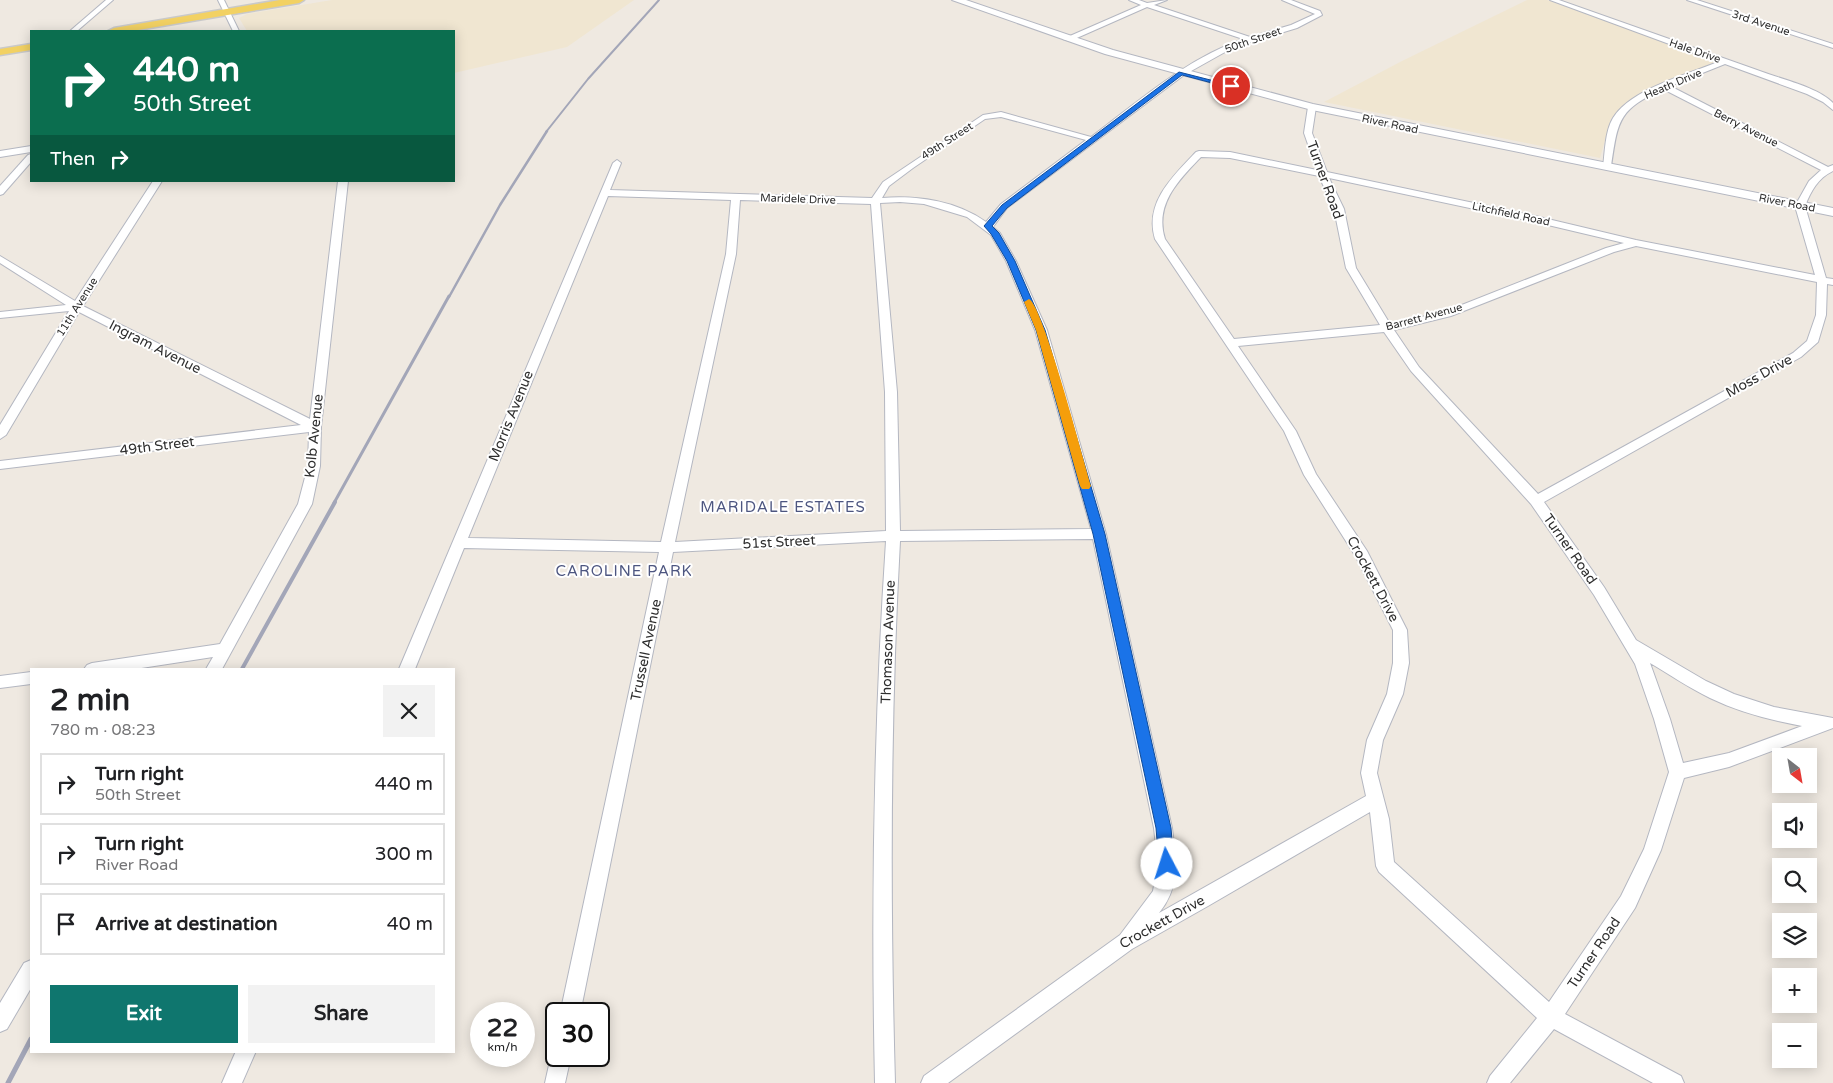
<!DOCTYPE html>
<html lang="en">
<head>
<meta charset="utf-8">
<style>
  body { margin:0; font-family:"Varela Round",sans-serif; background:#f2f2f2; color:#202124; height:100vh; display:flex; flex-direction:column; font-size:19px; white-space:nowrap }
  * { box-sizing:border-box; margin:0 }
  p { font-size:16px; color:#757577 }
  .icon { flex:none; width:28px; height:28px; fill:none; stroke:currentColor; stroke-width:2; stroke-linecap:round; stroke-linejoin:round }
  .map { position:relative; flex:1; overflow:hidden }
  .drawer { position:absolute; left:30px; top:668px; width:425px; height:385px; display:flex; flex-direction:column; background:#fff; border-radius:0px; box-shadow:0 2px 12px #0003 }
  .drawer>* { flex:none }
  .hud { position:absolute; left:30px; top:30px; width:425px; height:152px; border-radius:0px; box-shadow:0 2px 12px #0003; background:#0b6e4f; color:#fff; overflow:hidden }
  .needle { width:32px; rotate:149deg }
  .controls { position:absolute; left:1772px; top:748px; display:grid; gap:10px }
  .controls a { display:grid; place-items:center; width:45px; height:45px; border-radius:0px; background:#fff; box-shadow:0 2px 12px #0003; font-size:25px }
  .speed { position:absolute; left:470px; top:1002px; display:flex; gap:10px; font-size:25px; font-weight:700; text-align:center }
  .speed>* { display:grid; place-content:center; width:65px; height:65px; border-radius:50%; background:#fff; box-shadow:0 2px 12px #0003; line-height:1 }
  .speed small { font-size:12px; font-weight:400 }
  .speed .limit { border:2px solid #111; border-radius:8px; background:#fff; color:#111 }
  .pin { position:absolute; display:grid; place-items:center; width:42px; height:42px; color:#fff; margin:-21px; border:2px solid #fff; border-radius:50%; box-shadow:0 1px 5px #0007 }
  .me { position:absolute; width:55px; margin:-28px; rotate:355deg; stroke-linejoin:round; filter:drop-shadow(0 0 4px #0008) }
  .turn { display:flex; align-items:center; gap:18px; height:105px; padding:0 20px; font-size:22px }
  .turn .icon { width:65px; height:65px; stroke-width:2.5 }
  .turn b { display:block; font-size:35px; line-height:42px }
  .then { display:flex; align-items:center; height:48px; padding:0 20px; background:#0003; gap:10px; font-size:19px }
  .round { display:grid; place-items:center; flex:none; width:52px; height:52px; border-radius:0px; background:#f2f2f2 }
  .headline { display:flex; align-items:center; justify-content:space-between; height:85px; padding:0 20px }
  h1 { font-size:30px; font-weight:800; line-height:38px }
  .button { display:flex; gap:10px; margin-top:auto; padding:10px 20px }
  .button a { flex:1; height:58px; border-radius:0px; background:#0f766e; color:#fff; font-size:20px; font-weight:800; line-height:58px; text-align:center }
  .button a+a { background:#f2f2f2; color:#202124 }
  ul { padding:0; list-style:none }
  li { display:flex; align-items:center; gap:15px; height:62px; margin:0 10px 8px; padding:0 10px; border:2px solid #e0e0e0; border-radius:0px }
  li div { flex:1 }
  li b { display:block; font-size:19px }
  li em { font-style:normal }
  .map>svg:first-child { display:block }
  .education { fill:#f0e6d1 }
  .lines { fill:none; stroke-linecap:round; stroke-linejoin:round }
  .street-casing { stroke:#b4b7c1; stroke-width:2 }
  .secondary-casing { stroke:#b4b7c1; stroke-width:2 }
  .primary-casing { stroke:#c9c9c9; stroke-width:3 }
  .street { fill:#fff; fill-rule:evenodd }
  .secondary { fill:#fff; fill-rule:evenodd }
  .primary { fill:#f2d163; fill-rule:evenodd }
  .rail-far4 { stroke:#a3a6b8; stroke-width:2 }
  .rail-far3 { stroke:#a3a6b8; stroke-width:2.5 }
  .rail-far2 { stroke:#a3a6b8; stroke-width:3 }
  .rail-far1 { stroke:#a3a6b8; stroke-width:4 }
  .rail { stroke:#a3a6b8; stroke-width:5 }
  .route { fill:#1a73e8; stroke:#114b97 }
  .slow { fill:#f59e0b }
  .labels { text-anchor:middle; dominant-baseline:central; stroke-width:4; stroke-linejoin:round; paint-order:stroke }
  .far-street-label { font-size:11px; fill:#2e2e2e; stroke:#fff }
  .street-label { font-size:14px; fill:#2e2e2e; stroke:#fff }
  .neighbourhood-label { font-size:15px; letter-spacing:1px; fill:#4d5680; stroke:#fff }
</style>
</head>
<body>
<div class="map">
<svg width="1833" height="1083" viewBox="0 0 1833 1083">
  <rect width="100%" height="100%" fill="#efe9e1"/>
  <g class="education">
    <path d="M332,0H634L567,47L454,73V31H247L239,18L247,14Z"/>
    <path d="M1527,0H1547L1722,61L1641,94L1626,103L1611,119L1600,158L1324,102L1402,61Z"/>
  </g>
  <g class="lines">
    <g class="street-casing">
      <g id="street">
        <path d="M106,0H113L77,31H70Z"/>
        <path d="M218,0H224L239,31H233Z"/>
        <path d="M1129,0H1139L1147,3L1167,0L1154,5L1250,37L1291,25L1315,14L1282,0H1291L1320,11L1322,15L1297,28L1234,47L1184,75L1007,208L993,227L1000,233L1016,261L1047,330L1106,534L1172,828C1176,860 1181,886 1159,913L1366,796L1361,773L1367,740L1387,694L1393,663V630L1356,557L1304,475L1284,431L1155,239C1144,203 1173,176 1196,152L1199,151L1230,152L1317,170L1304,133L1308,107L1312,105L1316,107L1312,133L1327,172L1531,215L1636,240L1815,275L1795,206L1809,181L1821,170L1663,89C1618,110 1618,120 1611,167L1607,170L1603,167C1605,152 1605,131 1613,118C1631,89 1688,74 1718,62L1550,0H1559C1625,23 1691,47 1757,70C1777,78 1819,87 1833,103V110L1823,102L1807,94L1725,64L1670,86L1828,167L1833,165V171C1818,178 1811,191 1805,206L1826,278L1833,279V285L1827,284L1826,315L1818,342L1801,357L1544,502L1604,587L1636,640L1706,681L1734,694L1774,707L1833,718V728L1729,767L1684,778L1661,850L1635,908L1565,1014L1681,1076L1684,1083H1653L1554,1029L1510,1083H1487L1490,1076L1537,1018L1379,872L1376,866L1370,812L1208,906L1132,949L948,1083H921L924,1076L1120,935L1153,891L1158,864L1154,828L1093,539L900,541C890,721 890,902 895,1083H875C871,903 874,721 886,541L673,552L580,1014H560L659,552L464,548L415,669H399L613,163L617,160L621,163L610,190L872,198L883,182L983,115L1001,112L1091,137C1139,101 1186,59 1243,39L1147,7L1070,41L1063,39L1141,5ZM1001,117L1086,140L1001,204L986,222C957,201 917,195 882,198L889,186L913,168L985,119ZM1201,157L1230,158L1319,176L1334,209L1346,268L1380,325L1234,339L1165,239C1154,204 1179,180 1201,157ZM1329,178L1531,221L1624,243L1606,248L1444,312L1390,324L1356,268L1344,209ZM608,196L731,200L726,254L661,542L468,538ZM740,200L871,204L885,392L886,531L675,542L736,254ZM900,202L924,204L967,217L991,235L1006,261L1035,330L1091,529L900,531L897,392L880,203ZM1636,246L1817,282L1816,315L1807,341L1793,353L1538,494L1419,367L1394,330L1451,316L1614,252ZM1384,332L1411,371L1531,504L1594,595L1635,664L1654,719L1669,772L1644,849L1621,896L1549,1002L1394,862L1389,819L1377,773L1383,740L1403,694L1409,663L1407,630L1367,551L1316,474L1296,431L1238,346ZM1650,663C1669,674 1689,688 1710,698C1739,712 1770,720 1802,726L1729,753L1683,763L1670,719Z"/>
        <path d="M1687,0H1697L1833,44V48Z"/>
        <path d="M31,146V152L0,157V151Z"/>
        <path d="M31,154V162L3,194L0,195V186L28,155Z"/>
        <path d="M153,181H162L83,306L310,419L338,181H348L321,427L320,466L312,504L222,669H206L213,657L135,669H84L87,665L92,663L220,644L298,504L308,466L309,432L0,469V461L301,425L79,312L6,435L0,439V425L69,311L0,318V312L66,305L0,263V256L75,301Z"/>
        <path d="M31,672V684L0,688V676Z"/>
        <path d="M31,960V988L7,1029L0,1032V1003L24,963Z"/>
        <path d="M556,1048V1056H571L565,1083H545L551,1056Z"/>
        <path d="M236,1051H256L242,1083H222Z"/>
      </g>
    </g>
    <g class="secondary-casing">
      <path id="secondary" d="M952,0H966L1113,50L1313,104L1833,208V216L1312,110L1105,54Z"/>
    </g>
    <g class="primary-casing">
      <g id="primary">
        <path d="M280,0H304L299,3L132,31H108L114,28Z"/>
        <path d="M31,44V50L0,55V49Z"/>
      </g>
    </g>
    <use href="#street" class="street"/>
    <use href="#secondary" class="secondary"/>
    <use href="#primary" class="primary"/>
    <path class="rail-far4" d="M546,132L588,79L659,0"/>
    <path class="rail-far3" d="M449,297L500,205L547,131"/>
    <path class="rail-far2" d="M334,503L449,296"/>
    <path class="rail-far1" d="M242,669L335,502"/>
    <path class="rail" d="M8,1083L31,1039"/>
  </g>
  <path class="route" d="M1179,72L1234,86L1231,88L1182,75L1007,208L992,226L999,233L1015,261L1045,330L1105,534L1171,828L1174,864L1172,869L1167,871L1162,869L1159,864L1156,828L1093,534L1036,330L1007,261L991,234L984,226L1002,205Z"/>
  <path class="slow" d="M1029,299C1043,305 1084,462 1091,486L1089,489H1082L1080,486L1036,330L1024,302Z"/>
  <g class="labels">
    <g class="far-street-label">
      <text transform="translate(1761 23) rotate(18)">3rd Avenue</text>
      <text transform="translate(1253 40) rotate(-19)">50th Street</text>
      <text transform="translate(1695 51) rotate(19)">Hale Drive</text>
      <text transform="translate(1673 84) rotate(-23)">Heath Drive</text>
      <text transform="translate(1390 124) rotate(12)">River Road</text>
      <text transform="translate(1746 128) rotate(27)">Berry Avenue</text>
      <text transform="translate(947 141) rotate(-33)">49th Street</text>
      <text transform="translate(798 199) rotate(2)">Maridele Drive</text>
      <text transform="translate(1787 203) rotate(11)">River Road</text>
      <text transform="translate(1511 214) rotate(12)">Litchfield Road</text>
      <text transform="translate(77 307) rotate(-58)">11th Avenue</text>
      <text transform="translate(1424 317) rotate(-15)">Barrett Avenue</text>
    </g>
    <g class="street-label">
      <text transform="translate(1325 180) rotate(70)">Turner Road</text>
      <text transform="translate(155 347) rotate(27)">Ingram Avenue</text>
      <text transform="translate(1759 376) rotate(-29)">Moss Drive</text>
      <text transform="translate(511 416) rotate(-68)">Morris Avenue</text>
      <text transform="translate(314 436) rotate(-84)">Kolb Avenue</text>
      <text transform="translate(157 446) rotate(-7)">49th Street</text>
      <text transform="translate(779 542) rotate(-3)">51st Street</text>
      <text transform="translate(1570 549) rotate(55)">Turner Road</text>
      <text transform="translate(1373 579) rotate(62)">Crockett Drive</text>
      <text transform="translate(888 642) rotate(-88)">Thomason Avenue</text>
      <text transform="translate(646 650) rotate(-78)">Trussell Avenue</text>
      <text transform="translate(1162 922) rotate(-29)">Crockett Drive</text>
      <text transform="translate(1594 953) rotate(-56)">Turner Road</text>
    </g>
    <g class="neighbourhood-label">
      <text x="783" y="507">MARIDALE ESTATES</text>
      <text x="624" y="571">CAROLINE PARK</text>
    </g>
  </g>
</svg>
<div class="controls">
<a><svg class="needle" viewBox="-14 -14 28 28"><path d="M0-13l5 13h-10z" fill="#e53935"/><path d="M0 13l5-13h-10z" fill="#757577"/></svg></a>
<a><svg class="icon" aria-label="sound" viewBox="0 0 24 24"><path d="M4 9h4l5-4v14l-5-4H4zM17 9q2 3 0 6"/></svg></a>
<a><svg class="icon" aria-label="search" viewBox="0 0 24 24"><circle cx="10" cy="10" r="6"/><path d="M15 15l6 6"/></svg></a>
<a><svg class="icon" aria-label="layers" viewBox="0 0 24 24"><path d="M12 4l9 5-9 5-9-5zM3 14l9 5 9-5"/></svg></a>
<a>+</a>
<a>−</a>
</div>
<div class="speed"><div>22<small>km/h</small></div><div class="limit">30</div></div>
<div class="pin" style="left:1231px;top:86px;background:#d93025"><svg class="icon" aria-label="arrive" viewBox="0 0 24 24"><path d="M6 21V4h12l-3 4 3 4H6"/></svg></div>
<svg class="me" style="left:1167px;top:864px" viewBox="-20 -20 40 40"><circle r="19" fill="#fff"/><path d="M0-13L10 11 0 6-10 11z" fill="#1a73e8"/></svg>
<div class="hud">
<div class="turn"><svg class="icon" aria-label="right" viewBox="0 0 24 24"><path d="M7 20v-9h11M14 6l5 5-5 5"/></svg><div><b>440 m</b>50th Street</div></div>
<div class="then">Then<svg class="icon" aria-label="right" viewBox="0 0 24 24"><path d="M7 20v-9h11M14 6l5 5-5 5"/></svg></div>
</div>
<section class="drawer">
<div class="headline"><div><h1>2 min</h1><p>780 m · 08:23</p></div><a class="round"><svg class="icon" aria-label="close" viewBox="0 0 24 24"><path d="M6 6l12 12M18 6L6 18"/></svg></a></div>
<ul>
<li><svg class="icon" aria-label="right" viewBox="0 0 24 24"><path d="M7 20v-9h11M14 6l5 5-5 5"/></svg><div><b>Turn right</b><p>50th Street</p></div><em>440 m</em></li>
<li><svg class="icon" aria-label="right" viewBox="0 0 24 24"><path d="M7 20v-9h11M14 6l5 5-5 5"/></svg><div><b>Turn right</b><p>River Road</p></div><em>300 m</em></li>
<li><svg class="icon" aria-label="arrive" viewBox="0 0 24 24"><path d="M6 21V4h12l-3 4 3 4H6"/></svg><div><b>Arrive at destination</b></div><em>40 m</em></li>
</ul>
<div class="button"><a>Exit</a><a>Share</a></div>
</section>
</div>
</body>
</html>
